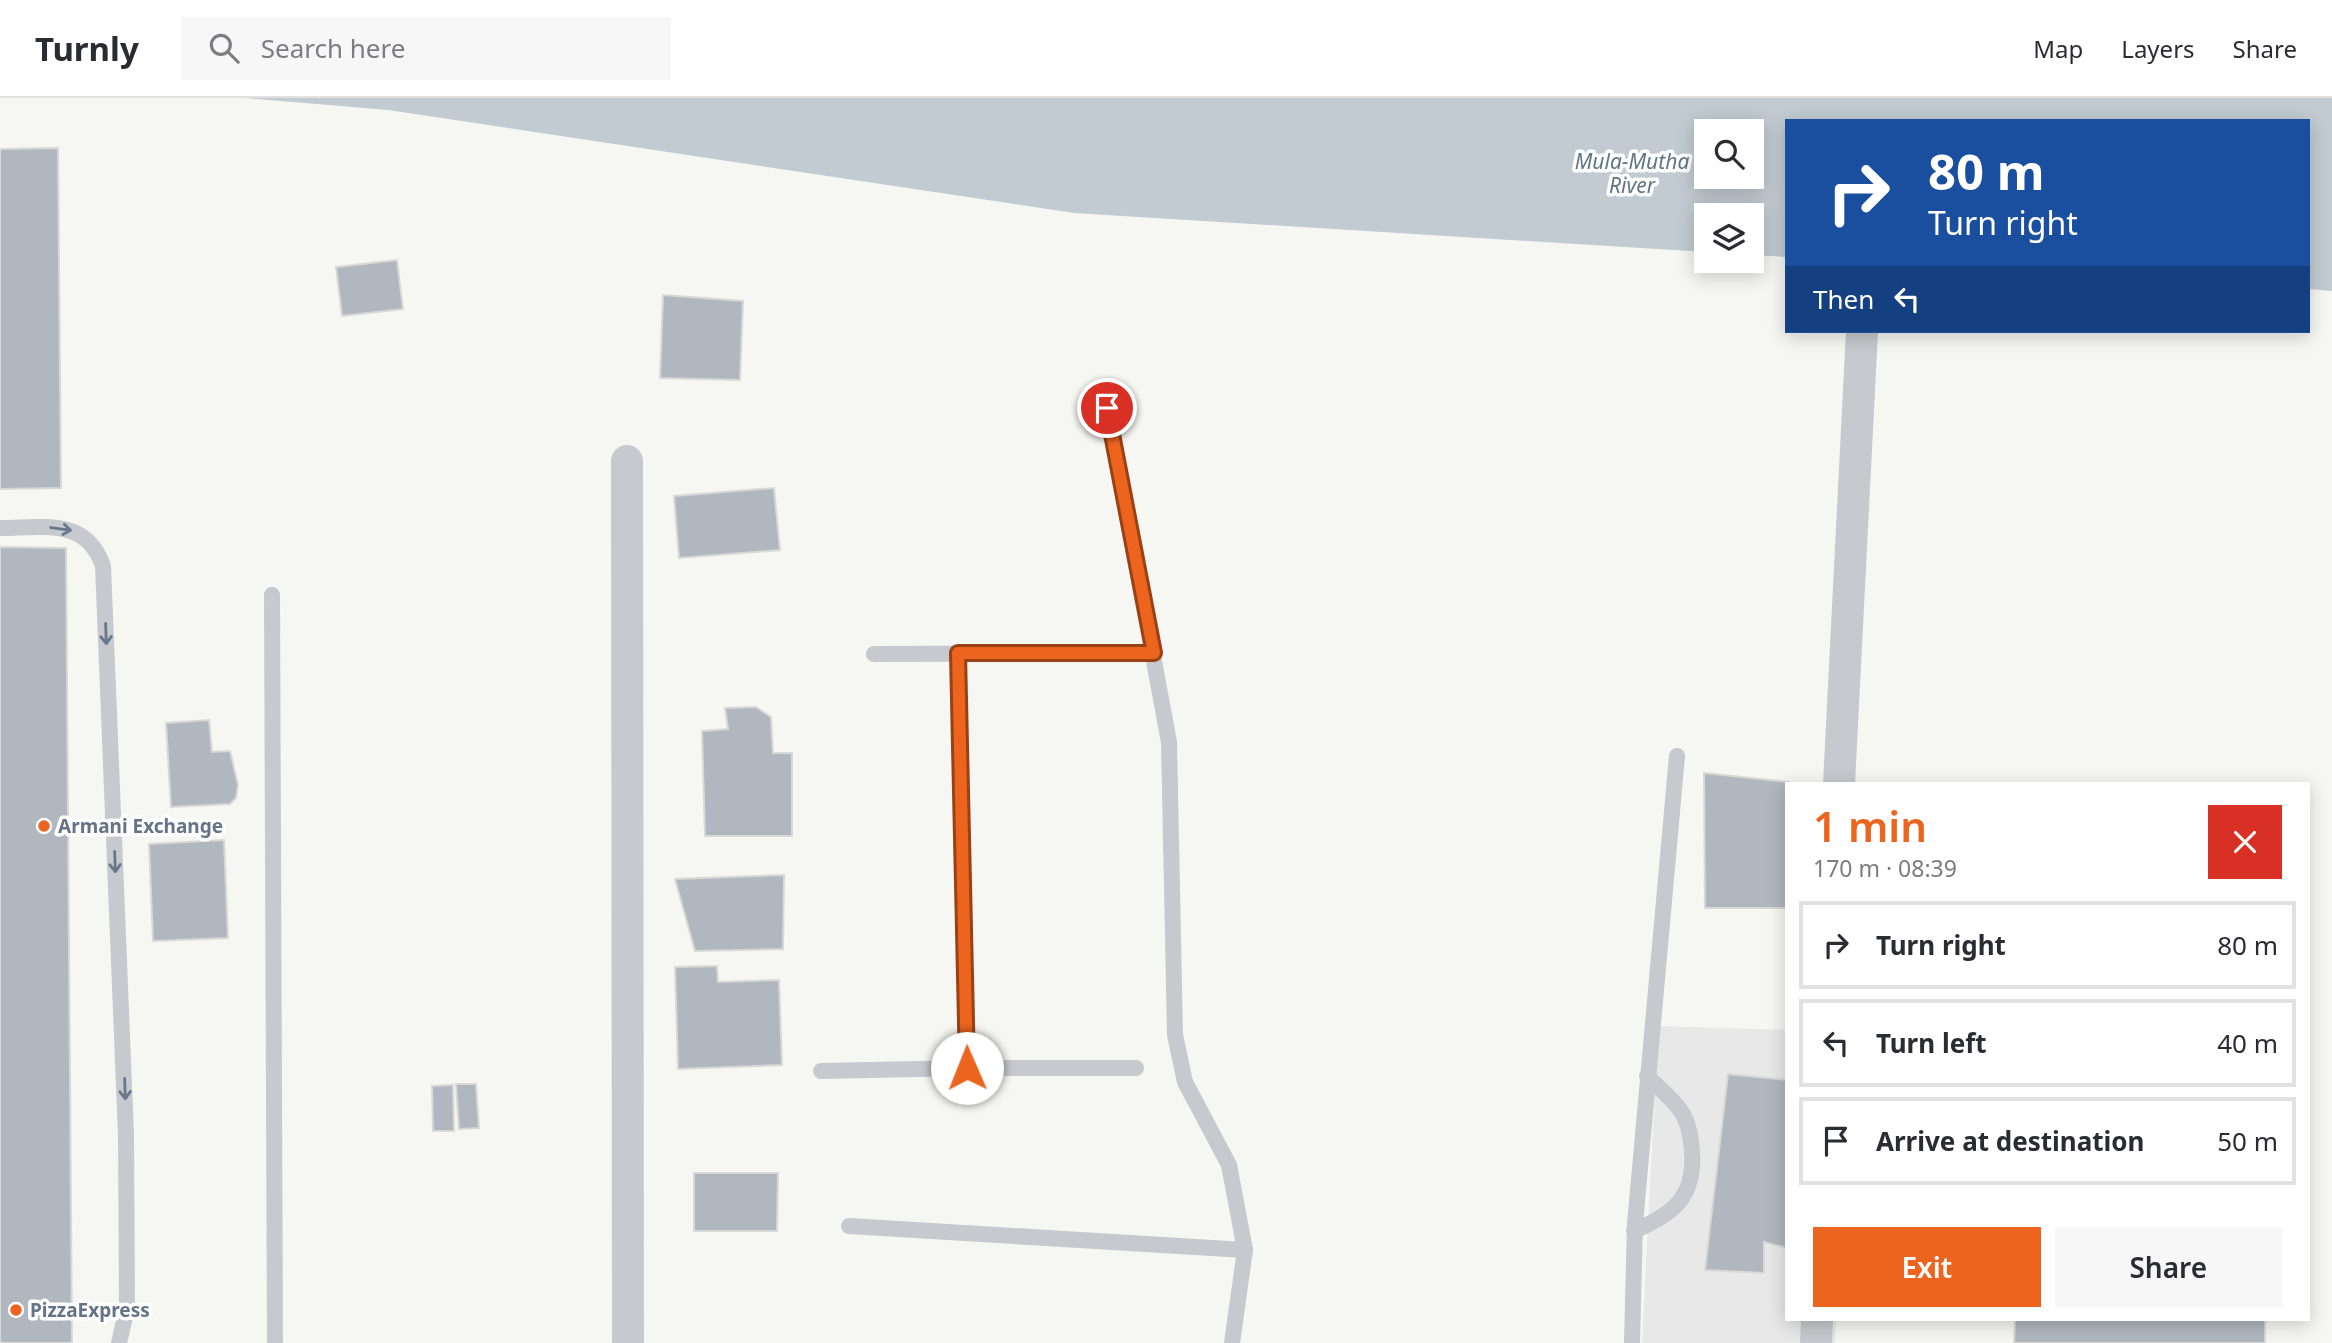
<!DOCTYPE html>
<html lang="en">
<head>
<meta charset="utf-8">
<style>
  body { margin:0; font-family:"Noto Sans",sans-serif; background:#f7f7f7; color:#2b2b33; height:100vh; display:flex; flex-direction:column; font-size:26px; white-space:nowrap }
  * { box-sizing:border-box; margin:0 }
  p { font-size:23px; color:#7c7c81 }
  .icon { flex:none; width:38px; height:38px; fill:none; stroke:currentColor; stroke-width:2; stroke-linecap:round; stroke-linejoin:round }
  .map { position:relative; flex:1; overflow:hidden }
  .drawer { position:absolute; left:1785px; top:684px; width:525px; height:539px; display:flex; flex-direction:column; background:#fff; border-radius:0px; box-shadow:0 4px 18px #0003 }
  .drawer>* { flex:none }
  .guide { position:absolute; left:1785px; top:21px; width:525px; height:214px; border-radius:0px; box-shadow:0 4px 18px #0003; background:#1a4fa0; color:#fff; overflow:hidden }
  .tools { position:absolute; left:1694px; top:21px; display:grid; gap:14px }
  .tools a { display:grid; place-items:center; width:70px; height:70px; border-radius:0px; background:#fff; box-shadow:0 4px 18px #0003; font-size:35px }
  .pin { position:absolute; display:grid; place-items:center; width:60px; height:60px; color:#fff; margin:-30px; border:4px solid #fff; border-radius:50%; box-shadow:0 2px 7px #0007 }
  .me { position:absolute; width:77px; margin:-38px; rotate:359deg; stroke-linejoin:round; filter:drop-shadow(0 0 5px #0008) }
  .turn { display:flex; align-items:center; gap:24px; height:147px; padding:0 28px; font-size:32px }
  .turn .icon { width:91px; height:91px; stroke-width:2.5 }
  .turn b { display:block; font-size:49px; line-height:60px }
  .then { display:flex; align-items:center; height:66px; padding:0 28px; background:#0003; gap:14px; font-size:26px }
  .round { display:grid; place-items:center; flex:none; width:74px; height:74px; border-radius:0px; background:#f7f7f7 }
  .headline { display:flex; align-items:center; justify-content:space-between; height:119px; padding:0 28px }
  h1 { font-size:42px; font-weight:600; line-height:52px; color:#ec641e }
  .button { display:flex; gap:14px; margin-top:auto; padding:14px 28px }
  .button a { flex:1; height:80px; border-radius:0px; background:#ec641e; color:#fff; font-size:28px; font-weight:600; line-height:80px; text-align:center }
  .button a+a { background:#f7f7f7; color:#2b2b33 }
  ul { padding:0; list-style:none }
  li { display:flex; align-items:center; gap:21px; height:88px; margin:0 14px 10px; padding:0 14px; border:4px solid #e1e1e2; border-radius:0px }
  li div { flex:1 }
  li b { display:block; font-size:26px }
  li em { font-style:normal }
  header { display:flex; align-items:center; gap:42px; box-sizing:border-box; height:98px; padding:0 35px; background:#fff; border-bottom:2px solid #e1e1e2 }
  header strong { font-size:33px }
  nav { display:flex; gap:38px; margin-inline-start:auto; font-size:24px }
  .search { width:490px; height:63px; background:#f7f7f7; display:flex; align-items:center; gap:18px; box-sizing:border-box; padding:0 24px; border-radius:0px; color:#7c7c81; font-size:26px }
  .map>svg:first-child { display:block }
  .built { fill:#e7e8e7 }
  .water { fill:#c2cbd1; fill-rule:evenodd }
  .building { fill:#b1b7be; stroke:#d8d8d6; stroke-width:2 }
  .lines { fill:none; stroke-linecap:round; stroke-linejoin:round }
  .lane { stroke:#c6c9cd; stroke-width:16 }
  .street { stroke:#c6c9cd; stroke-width:32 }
  .oneway { stroke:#69778a }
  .route-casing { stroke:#994114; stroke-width:18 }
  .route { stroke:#ec641e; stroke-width:12 }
  .poi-dot { fill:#ec641e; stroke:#fff; stroke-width:2.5 }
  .labels { text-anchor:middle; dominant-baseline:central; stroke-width:7; stroke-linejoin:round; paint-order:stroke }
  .poi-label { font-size:19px; font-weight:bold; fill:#647386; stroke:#fff; text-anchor:start }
  .water-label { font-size:21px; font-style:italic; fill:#5f7583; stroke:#fff }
</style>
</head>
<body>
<header>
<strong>Turnly</strong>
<div class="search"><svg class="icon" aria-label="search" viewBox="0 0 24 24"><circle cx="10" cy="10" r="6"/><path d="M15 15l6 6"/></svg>Search here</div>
<nav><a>Map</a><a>Layers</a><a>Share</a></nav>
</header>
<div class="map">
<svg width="2332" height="1245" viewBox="0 0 2332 1245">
  <rect width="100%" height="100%" fill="#f6f7f3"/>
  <path class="built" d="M1658,928L1787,932V1222H1836L1835,1245H1642Z"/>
  <path class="water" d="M244,0H2332V193L2308,191V23H1787V159L1752,157V117H1706V154L1074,115L388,12ZM1706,33H1752V79H1706Z"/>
  <g class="building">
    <path d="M58,50L61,390L0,391V51Z"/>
    <path d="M397,162L403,211L342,218L336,169Z"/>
    <path d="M663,197L743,203L740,282L660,280Z"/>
    <path d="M774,390L780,452L679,460L674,398Z"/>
    <path d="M0,449L66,450L72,1245H0Z"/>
    <path d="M756,609L771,619L773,655H792V738H705L702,633L728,631L725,610Z"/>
    <path d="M209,622L212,654L230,653L238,687L236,700L230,706L171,709L166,625Z"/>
    <path d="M1704,675L1789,684L1787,810H1705Z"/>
    <path d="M224,742L228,840L153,843L149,746Z"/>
    <path d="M784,777L783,851L695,853L675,781Z"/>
    <path d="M717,868L718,884L779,882L782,967L678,971L675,869Z"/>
    <path d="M1728,976L1787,982V1150L1764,1144V1175L1705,1172Z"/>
    <path d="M456,986H476L479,1030L459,1031Z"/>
    <path d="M453,987L454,1033H433L432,988Z"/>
    <path d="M694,1075H778L777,1133H694Z"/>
    <path d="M2015,1222H2265V1245H2014Z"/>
  </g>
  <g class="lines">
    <g class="lane">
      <path d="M1107,310L1169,644L1175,937L1185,984L1229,1067L1245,1152L1232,1245"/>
      <path d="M0,430C43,430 86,419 103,468L126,1037L127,1210L119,1245"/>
      <path d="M272,497L275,1245"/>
      <path d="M958,555L967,970H1136"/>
      <path d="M874,556L1154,555"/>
      <path d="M821,973L967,970"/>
      <path d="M849,1128L1245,1152"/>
      <path d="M1634,1133C1673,1116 1695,1100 1692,1054C1691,1039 1689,1025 1681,1013C1672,1000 1658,989 1647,978"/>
      <path d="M1632,1245L1635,1126L1677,658"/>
    </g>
    <g class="street">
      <path d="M627,363L628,1245"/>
      <path d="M1839,686L1862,233"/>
      <path d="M1816,1245L1817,1222"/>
    </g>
  </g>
  <defs><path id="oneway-shaft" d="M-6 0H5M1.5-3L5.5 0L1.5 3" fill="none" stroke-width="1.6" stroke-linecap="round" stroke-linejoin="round" transform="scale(1.75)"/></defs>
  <g class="oneway">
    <use href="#oneway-shaft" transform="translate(61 431) rotate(8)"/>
    <use href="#oneway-shaft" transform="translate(106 536) rotate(88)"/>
    <use href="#oneway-shaft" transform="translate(115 764) rotate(88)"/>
    <use href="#oneway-shaft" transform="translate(125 991) rotate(88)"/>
  </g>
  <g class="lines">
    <g class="route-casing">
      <path id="route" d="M967,970L958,555H1154L1107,310"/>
    </g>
    <use href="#route" class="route"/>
  </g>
  <g class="poi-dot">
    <circle cx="44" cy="728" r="7"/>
    <circle cx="16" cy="1212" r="7"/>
  </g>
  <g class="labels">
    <g class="poi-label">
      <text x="58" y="728">Armani Exchange</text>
      <text x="30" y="1212">PizzaExpress</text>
    </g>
    <g class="water-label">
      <text x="1632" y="63">Mula-Mutha<tspan x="1632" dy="24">River</tspan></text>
    </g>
  </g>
</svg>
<div class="tools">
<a><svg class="icon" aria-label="search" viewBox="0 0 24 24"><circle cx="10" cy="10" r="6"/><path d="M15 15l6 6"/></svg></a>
<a><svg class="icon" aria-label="layers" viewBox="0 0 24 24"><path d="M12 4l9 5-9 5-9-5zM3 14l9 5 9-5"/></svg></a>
</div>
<div class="pin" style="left:1107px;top:310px;background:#d93025"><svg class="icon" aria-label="arrive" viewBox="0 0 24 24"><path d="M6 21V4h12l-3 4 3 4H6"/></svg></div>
<svg class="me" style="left:967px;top:970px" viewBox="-20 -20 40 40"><circle r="19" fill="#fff"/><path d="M0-13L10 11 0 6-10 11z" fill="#ec641e"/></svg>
<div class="guide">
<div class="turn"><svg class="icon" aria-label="right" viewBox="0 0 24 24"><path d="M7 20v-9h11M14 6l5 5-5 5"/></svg><div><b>80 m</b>Turn right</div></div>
<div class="then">Then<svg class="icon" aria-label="left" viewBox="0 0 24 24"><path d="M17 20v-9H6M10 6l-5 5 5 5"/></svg></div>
</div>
<section class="drawer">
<div class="headline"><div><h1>1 min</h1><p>170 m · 08:39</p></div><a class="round" style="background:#d93025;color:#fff"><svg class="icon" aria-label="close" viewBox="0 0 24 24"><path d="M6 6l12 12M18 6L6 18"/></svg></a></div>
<ul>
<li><svg class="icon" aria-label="right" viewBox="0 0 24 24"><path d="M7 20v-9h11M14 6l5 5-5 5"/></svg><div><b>Turn right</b></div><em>80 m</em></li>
<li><svg class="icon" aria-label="left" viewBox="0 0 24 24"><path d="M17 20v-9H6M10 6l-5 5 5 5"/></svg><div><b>Turn left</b></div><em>40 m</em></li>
<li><svg class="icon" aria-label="arrive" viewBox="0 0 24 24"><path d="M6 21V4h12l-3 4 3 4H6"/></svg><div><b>Arrive at destination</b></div><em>50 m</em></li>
</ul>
<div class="button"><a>Exit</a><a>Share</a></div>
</section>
</div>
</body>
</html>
